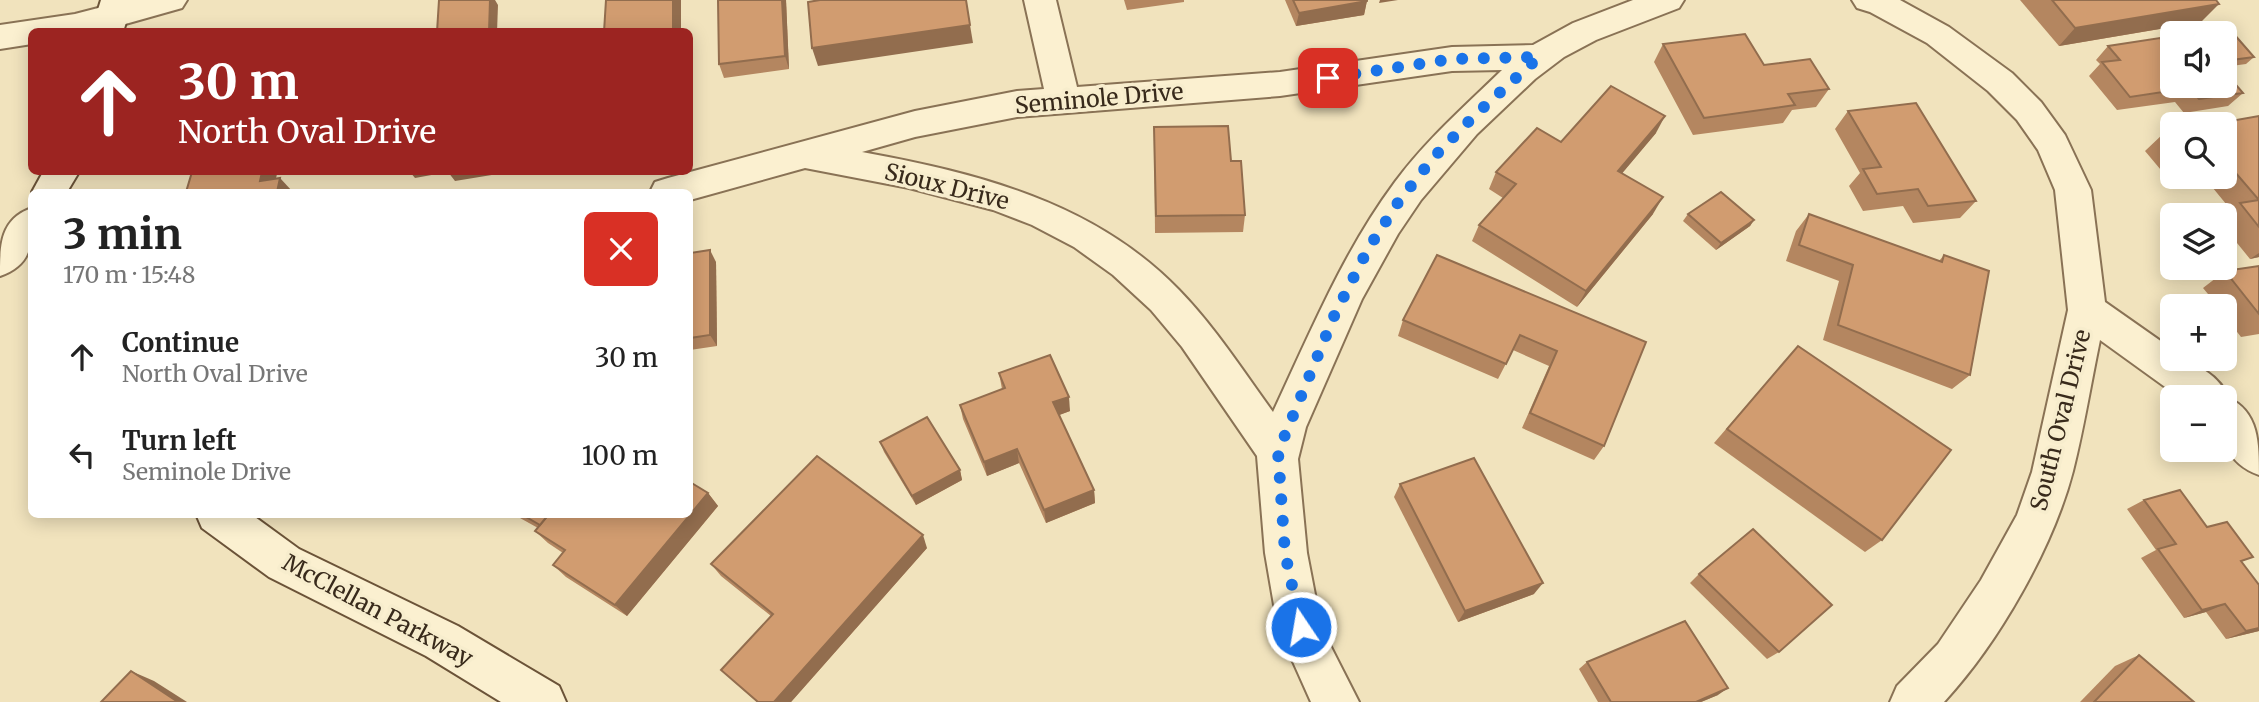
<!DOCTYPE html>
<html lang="en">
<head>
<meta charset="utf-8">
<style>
  body { margin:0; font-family:Merriweather,serif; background:#f6f6f6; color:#222; height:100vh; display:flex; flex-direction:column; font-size:26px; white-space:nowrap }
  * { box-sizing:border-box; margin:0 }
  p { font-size:23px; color:#767676 }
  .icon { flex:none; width:38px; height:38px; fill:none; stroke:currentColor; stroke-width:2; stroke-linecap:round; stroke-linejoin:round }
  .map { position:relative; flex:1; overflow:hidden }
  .details { position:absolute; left:28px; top:189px; width:665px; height:329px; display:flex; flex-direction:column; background:#fff; border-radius:10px; box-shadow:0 4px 18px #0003 }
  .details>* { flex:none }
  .banner { position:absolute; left:28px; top:28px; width:665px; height:147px; border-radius:10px; box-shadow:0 4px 18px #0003; background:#9c2421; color:#fff; overflow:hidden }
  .tools { position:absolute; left:2160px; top:21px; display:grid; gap:14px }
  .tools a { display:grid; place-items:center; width:77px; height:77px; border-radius:10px; background:#fff; box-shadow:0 4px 18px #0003; font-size:35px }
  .pin { position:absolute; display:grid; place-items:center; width:60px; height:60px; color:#fff; margin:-30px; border-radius:14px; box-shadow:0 4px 10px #0006 }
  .me { position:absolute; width:77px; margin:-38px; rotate:348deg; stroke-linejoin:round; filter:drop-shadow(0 0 5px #0008) }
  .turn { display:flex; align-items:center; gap:24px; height:147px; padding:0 35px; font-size:32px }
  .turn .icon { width:91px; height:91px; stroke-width:2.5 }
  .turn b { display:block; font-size:49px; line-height:60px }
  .round { display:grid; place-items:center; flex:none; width:74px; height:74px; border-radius:10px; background:#f6f6f6 }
  .head { display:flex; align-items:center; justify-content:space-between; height:119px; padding:0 35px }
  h1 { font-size:42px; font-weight:700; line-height:52px }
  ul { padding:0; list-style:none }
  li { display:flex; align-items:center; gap:21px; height:98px; padding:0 35px }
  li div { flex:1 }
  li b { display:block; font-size:26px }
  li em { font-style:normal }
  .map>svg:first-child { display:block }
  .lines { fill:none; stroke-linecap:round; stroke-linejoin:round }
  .street-casing { stroke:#897255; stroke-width:4 }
  .secondary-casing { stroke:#6b5338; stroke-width:4 }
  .street { fill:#fbf0d0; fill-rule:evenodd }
  .secondary { fill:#fbf0d0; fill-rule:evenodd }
  .wall { fill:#b48660 }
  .shaded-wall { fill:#926d4e }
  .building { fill:#d19c70; stroke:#926d4e; stroke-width:2 }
  .route { stroke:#1a73e8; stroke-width:12; stroke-dasharray:0 21.6 }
  .labels { text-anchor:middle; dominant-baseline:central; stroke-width:7; stroke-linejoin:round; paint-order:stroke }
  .street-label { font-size:23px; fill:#382a1b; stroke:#f7edcd }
</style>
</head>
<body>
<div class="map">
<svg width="2259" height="702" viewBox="0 0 2259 702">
  <rect width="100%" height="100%" fill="#f1e3bd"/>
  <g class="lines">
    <g class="street-casing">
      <g id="street">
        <path d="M129,0H187L182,8L97,32H32V44L0,49V25L75,14Z"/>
        <path d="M1024,0H1056L1077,87L1280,72L1452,47L1533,45L1573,23L1633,0H1684L1679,8L1596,40L1564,57L1535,79L1477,134L1421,200L1398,234L1362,299L1306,427L1298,459L1307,553L1317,605L1331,647L1359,702H1311L1290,655L1274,605L1265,553L1257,456L1182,347L1151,310L1113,275L1074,247L1032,225L993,210L909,188L805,168L690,200V192H650L655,182L668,178L915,111L1017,91L1044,89ZM1502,70C1465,106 1426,140 1395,182C1343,252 1310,333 1273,412C1243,371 1215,327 1179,290C1094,202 977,173 862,152L915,137L1017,117L1280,96L1452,71Z"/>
        <path d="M1852,0H1900L1949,27L2012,73L2041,102L2065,135L2091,190L2105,302L2172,349V359C2193,359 2222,378 2228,398C2259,411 2259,444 2259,475C2219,460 2224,433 2224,397H2179L2100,340C2091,383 2084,428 2073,471C2053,548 1998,644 1944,702H1890L1897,686L1938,644L1981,580L2017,515L2032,472L2068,310L2055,190L2038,150L2017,120L1988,91L1927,43L1870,12L1857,8Z"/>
        <path d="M32,208C32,239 35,264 0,276C0,245 0,219 32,208Z"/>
      </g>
    </g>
    <g class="secondary-casing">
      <g id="secondary">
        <path d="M101,0H133L123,32H91Z"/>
        <path d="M43,172H79L67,192H32Z"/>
        <path d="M196,514H251L299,549L458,626L559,686L566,702H501L426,656L269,577L202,528Z"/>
      </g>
    </g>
    <use href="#street" class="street"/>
    <use href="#secondary" class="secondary"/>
  </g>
  <g class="wall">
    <path d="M786,0L789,69L724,78L719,64Z"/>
    <path d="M1124,0H1184V2L1127,10Z"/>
    <path d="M1285,0H1367L1364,15L1296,26Z"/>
    <path d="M2020,0H2216L2201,22L2059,46Z"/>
    <path d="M2224,34L2254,57L2246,64L2224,67Z"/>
    <path d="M1663,44L1764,65L1829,89L1816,107L1792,110L1783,123L1693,135L1654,62Z"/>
    <path d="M2108,46L2172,86L2243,93L2228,106L2184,113L2175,102L2117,110L2089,76L2100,64L2096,60Z"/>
    <path d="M1848,111L1976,201L1960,218L1913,223L1903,206L1863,211L1849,186L1860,173L1835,129Z"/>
    <path d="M2259,116V257L2250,259L2224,227V216L2231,210L2208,182L2176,188L2145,151L2164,133L2172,132V177H2224V124Z"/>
    <path d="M1154,127L1231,161L1245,215L1243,232L1155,233Z"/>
    <path d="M1656,133L1622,173L1653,214L1577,307L1472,241L1479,225L1503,198L1489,189L1496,172L1561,142Z"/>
    <path d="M1688,214L1754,220L1750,226L1716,250L1683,221Z"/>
    <path d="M1809,214L1939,261L1944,255L1970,375L1952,389L1823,340L1839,281L1786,261L1796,231Z"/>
    <path d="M690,253L716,262L717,346L690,350Z"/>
    <path d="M2259,266V334L2241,337L2224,315V306H2218L2203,288L2225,271Z"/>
    <path d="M1403,320L1646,342L1604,446L1594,460L1522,428L1549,366L1513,350L1498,379L1398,336Z"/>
    <path d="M1785,361L1882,540L1865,552L1714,443Z"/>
    <path d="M999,373L1070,411L1059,415L1094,490L1095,503L1046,523L1019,463L987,476L963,419L960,405L1002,389Z"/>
    <path d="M880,442L960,470L962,480L916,505L884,452Z"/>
    <path d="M1400,484L1534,594L1458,622L1394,497Z"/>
    <path d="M708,493L718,506L627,616L566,577L553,565L563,553L548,543L535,531L538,528L520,518L516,514H690Z"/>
    <path d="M2144,500L2207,527L2242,563L2259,585V631L2226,639L2206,612L2184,618L2141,558L2156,550L2127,509Z"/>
    <path d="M927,548L791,702H757L721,670L771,616L721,576L711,564Z"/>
    <path d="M1699,574L1779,652L1767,659L1690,583Z"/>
    <path d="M2139,655L2194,702H2080L2115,666Z"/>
    <path d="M1587,662L1718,695L1701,702H1598L1579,669Z"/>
  </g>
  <g class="shaded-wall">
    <path d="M490,0H495L498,5L497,32H489Z"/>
    <rect x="673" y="0" width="8" height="32"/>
    <path d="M782,0H786L789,69L785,56Z"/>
    <path d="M1380,0H1398L1379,3Z"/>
    <path d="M1367,1L1364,15L1296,26L1299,13Z"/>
    <path d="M2219,4L2201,22L2059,46L2075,28Z"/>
    <path d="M970,25L973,43L818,66L812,48Z"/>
    <path d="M1665,116L1656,133L1609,189L1618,171Z"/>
    <path d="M262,172H274L277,174L273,192L260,181Z"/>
    <path d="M410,172H510L455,181L448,172L415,178Z"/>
    <path d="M2189,177H2214L2208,182L2176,188Z"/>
    <path d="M280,178L292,191L291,192H277Z"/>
    <path d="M1663,197L1653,214L1577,307L1586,291Z"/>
    <path d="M1754,220L1750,226L1716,250L1721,243Z"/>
    <path d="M710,250L716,262L717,346L710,335Z"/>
    <path d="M2259,253V257L2250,259Z"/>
    <path d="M1069,397L1070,411L1054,417L1053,402Z"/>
    <path d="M1017,449L1019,463L987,476L984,462Z"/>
    <path d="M960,470L962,480L916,505L912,496Z"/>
    <path d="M1094,490L1095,503L1046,523L1044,510Z"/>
    <path d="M708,493L718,506L627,616L615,605Z"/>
    <path d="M923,535L927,548L791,702H774Z"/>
    <path d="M1543,583L1534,594L1458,622L1465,611Z"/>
    <path d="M2225,604L2206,612L2184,618L2202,610Z"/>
    <path d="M2259,628V631L2226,639L2246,631Z"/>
    <path d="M131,671L154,681L187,702H178Z"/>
    <path d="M1728,688L1718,695L1701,702H1696Z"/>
  </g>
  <g class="building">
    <path d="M439,0H490L489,32H437Z"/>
    <path d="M606,0H673V32H604Z"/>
    <path d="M718,0H782L785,56L719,64Z"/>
    <path d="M820,0H966L970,25L812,48L808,2Z"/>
    <path d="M1293,0H1367V1L1299,13Z"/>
    <path d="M2052,0H2216L2219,4L2075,28Z"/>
    <path d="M2233,33L2254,57L2224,61V34Z"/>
    <path d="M1745,34L1764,65L1810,59L1829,89L1788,94L1795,105L1704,118L1663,44Z"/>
    <path d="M2160,38L2172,52V86H2224V71L2243,93L2199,99L2189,88L2130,97L2102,62L2120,60L2108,46Z"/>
    <path d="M1611,86L1665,116L1618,171L1663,197L1586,291L1479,225L1516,184L1496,172L1537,128L1561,142Z"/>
    <path d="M1916,103L1976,201L1928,206L1918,189L1877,194L1863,169L1881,167L1848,111Z"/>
    <path d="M2259,116V227L2240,203L2259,200L2229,165L2224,166V124H2214Z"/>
    <path d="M1228,126L1231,161H1241L1245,215L1156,216L1154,127Z"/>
    <path d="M2172,132V143L2164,133Z"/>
    <path d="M192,172H262L260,181L280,178L277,192H186Z"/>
    <path d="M1721,192L1754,220L1721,243L1688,214Z"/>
    <path d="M1809,214L1942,262L1944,255L1989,271L1970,375L1838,325L1853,265L1799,245Z"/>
    <path d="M710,250V335L690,338V253Z"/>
    <path d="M1437,255L1646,342L1604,446L1530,413L1557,351L1520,335L1506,364L1403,320Z"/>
    <path d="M2259,266V314L2225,271Z"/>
    <path d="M1798,346L1951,450L1882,540L1727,429Z"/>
    <path d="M1050,355L1069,397L1053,402L1094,490L1044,510L1017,449L984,462L960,405L1005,388L999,373Z"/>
    <path d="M927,417L960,470L912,496L880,442Z"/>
    <path d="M817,456L923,535L774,702H758L721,670L773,614L711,564Z"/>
    <path d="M1474,458L1543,583L1465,611L1400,484Z"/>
    <path d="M690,482L708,493L615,605L553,565L565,550L535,531L549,514H690Z"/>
    <path d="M2180,490L2207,527L2227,522L2253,557L2241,561L2259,585V628L2246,631L2225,604L2202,610L2158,549L2176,544L2144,500Z"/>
    <path d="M521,514H549L540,525Z"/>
    <path d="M1753,529L1832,605L1779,652L1699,574Z"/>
    <path d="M1685,621L1728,688L1696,702H1611L1587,662Z"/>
    <path d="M2139,655L2194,702H2094Z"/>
    <path d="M131,671L178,702H101Z"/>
  </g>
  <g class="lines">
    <path class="route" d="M1301,627L1285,553L1278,452L1335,314L1368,249L1399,201L1434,157L1475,115L1539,57L1452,59L1328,78"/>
  </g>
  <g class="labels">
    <g class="street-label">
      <text transform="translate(1099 98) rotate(-5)">Seminole Drive</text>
      <text transform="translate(947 186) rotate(14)">Sioux Drive</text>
      <text transform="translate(2060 420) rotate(-76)">South Oval Drive</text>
      <text transform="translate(378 610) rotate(28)">McClellan Parkway</text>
    </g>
  </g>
</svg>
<div class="tools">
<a><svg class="icon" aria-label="sound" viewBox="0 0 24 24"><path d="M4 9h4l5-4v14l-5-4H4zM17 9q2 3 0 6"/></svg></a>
<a><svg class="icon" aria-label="search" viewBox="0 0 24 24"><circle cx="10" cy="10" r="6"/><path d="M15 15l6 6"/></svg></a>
<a><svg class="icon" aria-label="layers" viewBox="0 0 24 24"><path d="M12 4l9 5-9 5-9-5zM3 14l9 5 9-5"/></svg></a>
<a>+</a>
<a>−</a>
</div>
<div class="pin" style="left:1328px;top:78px;background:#d93025"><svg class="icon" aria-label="arrive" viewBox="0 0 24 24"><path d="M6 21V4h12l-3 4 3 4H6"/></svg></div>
<svg class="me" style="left:1301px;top:627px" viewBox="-20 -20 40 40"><circle r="17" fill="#1a73e8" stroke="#fff" stroke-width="3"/><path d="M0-11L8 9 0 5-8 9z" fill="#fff"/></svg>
<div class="banner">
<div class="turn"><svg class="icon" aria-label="ahead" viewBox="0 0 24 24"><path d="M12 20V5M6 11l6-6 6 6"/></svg><div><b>30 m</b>North Oval Drive</div></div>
</div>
<section class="details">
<div class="head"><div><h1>3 min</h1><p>170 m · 15:48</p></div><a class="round" style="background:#d93025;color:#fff"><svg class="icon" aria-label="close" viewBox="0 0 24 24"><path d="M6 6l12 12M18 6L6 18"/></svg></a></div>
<ul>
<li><svg class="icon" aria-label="ahead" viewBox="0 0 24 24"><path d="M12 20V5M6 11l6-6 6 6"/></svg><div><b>Continue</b><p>North Oval Drive</p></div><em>30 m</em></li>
<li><svg class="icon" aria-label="left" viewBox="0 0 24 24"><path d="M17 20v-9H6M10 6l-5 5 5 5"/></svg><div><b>Turn left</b><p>Seminole Drive</p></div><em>100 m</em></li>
</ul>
</section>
</div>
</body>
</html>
